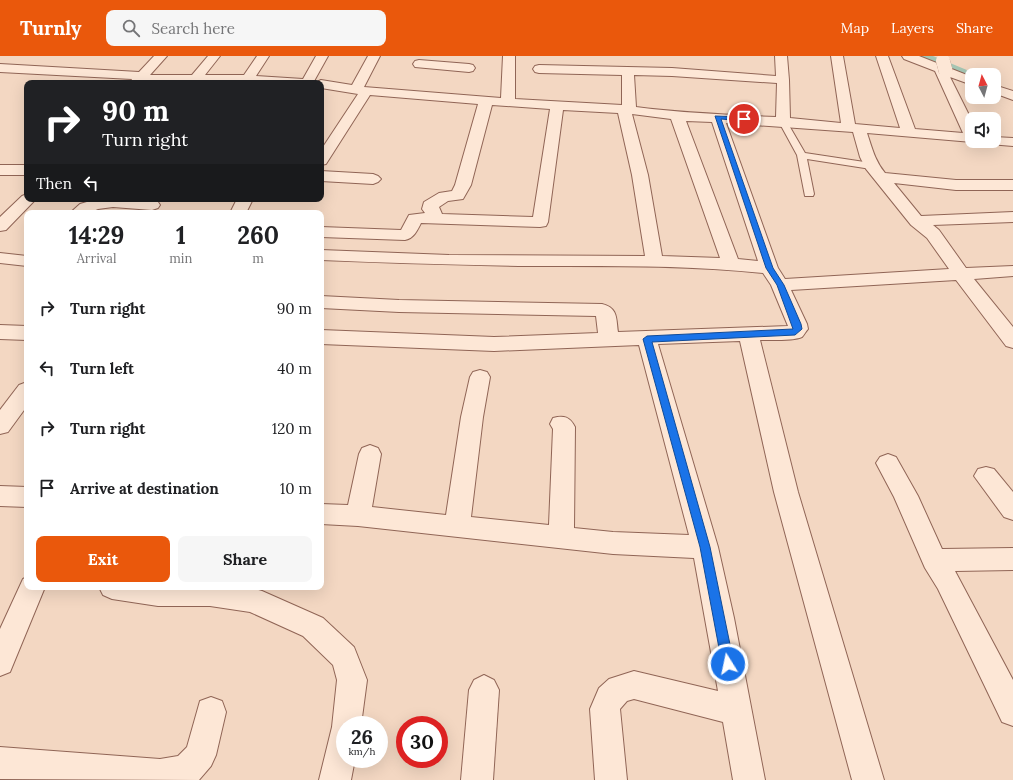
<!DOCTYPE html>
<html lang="en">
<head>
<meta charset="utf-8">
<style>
  body { margin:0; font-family:Lora,serif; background:#f6f6f6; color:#202124; height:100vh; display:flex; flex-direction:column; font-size:15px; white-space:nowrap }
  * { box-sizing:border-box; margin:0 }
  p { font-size:13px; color:#757577 }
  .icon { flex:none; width:22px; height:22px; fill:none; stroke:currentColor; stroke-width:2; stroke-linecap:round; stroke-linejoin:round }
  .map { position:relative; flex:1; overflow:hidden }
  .panel { position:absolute; left:24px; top:154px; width:300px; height:380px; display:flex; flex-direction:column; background:#fff; border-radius:8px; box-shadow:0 4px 16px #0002 }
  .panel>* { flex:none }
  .top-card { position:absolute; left:24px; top:24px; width:300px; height:122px; border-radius:8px; box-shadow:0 4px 16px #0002; background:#202124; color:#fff; overflow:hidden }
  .needle { width:26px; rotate:354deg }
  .buttons { position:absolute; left:965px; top:12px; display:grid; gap:8px }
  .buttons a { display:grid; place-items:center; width:36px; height:36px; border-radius:8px; background:#fff; box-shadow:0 4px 16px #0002; font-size:20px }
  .speed { position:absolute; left:336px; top:660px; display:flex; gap:8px; font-size:20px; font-weight:700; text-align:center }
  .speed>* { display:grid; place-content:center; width:52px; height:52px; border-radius:50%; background:#fff; box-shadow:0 4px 16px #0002; line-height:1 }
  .speed small { font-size:10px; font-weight:400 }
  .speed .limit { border:6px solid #d22; background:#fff; color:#111 }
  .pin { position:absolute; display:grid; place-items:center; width:34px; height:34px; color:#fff; margin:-17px; border:2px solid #fff; border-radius:50%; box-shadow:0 1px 4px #0007 }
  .me { position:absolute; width:44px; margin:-22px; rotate:350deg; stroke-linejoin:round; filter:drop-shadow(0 0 3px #0008) }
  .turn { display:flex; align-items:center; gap:14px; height:84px; padding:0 12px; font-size:18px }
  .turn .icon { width:52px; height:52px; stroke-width:2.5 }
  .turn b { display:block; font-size:28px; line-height:34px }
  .then { display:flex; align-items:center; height:38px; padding:0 12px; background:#0003; gap:8px; font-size:15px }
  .eta { display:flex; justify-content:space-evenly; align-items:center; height:68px; text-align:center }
  .eta b { font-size:24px; font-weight:700; line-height:28px }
  .button { display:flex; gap:8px; margin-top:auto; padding:8px 12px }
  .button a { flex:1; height:46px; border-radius:8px; background:#ea580c; color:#fff; font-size:16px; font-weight:700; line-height:46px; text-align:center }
  .button a+a { background:#f6f6f6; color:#202124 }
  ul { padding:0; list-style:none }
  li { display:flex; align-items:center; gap:12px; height:60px; padding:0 12px }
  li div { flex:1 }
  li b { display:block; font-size:15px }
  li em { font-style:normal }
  header { display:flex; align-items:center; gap:24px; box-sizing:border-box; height:56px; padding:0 20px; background:#ea580c; color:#fff }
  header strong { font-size:19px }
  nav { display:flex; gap:22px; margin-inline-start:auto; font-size:14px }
  .search { width:280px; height:36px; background:#f6f6f6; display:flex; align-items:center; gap:10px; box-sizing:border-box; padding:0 14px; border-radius:8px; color:#757577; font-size:15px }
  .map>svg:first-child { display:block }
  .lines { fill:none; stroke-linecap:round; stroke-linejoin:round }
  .canal { fill:#a5c5b3; fill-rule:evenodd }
  .service-casing { stroke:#906556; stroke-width:2 }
  .minor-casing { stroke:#906556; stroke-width:2 }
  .service { fill:#fde7d6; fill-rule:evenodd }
  .minor { fill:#fde7d6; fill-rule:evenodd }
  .minor-bridge-casing { stroke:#906556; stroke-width:14; stroke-linecap:butt }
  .minor-bridge { stroke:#fde7d6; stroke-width:14 }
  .route { fill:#1a73e8; stroke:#114b97 }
</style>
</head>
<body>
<header>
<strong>Turnly</strong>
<div class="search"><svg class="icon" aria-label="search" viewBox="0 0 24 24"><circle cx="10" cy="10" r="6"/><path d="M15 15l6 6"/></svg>Search here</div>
<nav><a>Map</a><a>Layers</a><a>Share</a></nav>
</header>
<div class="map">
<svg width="1013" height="724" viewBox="0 0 1013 724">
  <rect width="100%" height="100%" fill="#f3d7c2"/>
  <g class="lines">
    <path class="canal" d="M910,0H933L979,19H972V26L966,25L912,4Z"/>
    <g class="service-casing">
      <path id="service" d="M783,63L787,66L805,97L871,107L876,110L871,113L807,103L814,138L813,140H805L797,99L779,66Z"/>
    </g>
    <g class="minor-casing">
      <g id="minor">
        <path d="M154,0H167L150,19H192L208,0H220L205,19H244L257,0H269L256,20L303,23L316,0H328L313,27H130L132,23L0,16V8L139,16Z"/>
        <path d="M368,0H380L364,31L501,42L503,0H515V43L622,49V19L539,17L535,16L533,13L535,10L539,9L672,12L776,20L775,0H787L789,24L790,62L841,67L831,0H843L855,68L900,72L876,0H888L915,73L963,77L935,15L904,3L902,0H919L972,21V29L950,21L972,65V85H977L972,86L867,77C872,92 875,105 885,117L956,124H1013V134H956L894,127L921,160L1013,156V166L933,169L939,174L966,212L1013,210V220L974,223L1013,271V292L1006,290L956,224L791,234L807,268L808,273C806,275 804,279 802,281C793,285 770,284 760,284L798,436L884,724H852L774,436L740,285L658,288L718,491L734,562L765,724H733L723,666L634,643L627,645L620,653L627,724H595L590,653L599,632L609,623L634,615L718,635L694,502L613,498L358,470L321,468V448L348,449L359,398L362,392L370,389L378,392L381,398L372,451L446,459L461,361L470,321L473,316L480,314L487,316L490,321L483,361L471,461L549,469L553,373L550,368L553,362C564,359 570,361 575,371L574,472L613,476L689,479L639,289L494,295L321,288V274L494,281L598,277L596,260L399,256L321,252V240L399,244L602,248C618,252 616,262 618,276L788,270L771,229L763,217C686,209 608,210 530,210C460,209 391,207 321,204V194L449,199L645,200L632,119L618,57L563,54L548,166L546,170L540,171L421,167C417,175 414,182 405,184L321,181V171L401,174L409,159L425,157L422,153L424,146L439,137L452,135L455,129L478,48L370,39L326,108L321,109V94L358,38L321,32V27H315L321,24L352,29ZM634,19L672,20L777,27L776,61C729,59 683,57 636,51ZM492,49L550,53L533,161L442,158L439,151L448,145L463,143L471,129ZM632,58L671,63L720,202L662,200L648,119ZM686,65L712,66L758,205L738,203ZM726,67L853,76L860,101L866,113L911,169L927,182L949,213L785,223L778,212Z"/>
        <path d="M419,4L469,8L473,9L475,12L473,15L469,16L415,11L413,8L415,5Z"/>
        <path d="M994,29L1013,35V44L994,37Z"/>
        <path d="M994,81L1013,82V90L989,88L987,85H994Z"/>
        <rect x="0" y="109" width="27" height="10"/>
        <path d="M321,115L373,118L378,120L381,123L378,126L373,128L321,125Z"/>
        <path d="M27,138V143H36L6,174L0,175V161L22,140Z"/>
        <path d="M97,143L152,144L158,146L160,149L158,152L152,154L113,151L98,153L89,157H70L80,148Z"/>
        <path d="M237,143H253L246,157H230Z"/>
        <path d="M0,197L27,200V210L0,207Z"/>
        <path d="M0,269L27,270V284L0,283Z"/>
        <path d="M27,326V350L8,376L0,378V354L19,329Z"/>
        <path d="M888,398L896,401L918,440L942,493L1013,492V514L955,515L1013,624V670L1002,666L938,533L925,512L894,441L876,407L880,401Z"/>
        <path d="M986,411L994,413L1013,436V464L1004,461L974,420L978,413Z"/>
        <path d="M0,430L27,431V451L0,450Z"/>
        <path d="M27,521V531H45L10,616L0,620V573L23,523Z"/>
        <path d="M99,531H247L262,535L323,562L354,591L367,624L361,669H345V703H355L351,724H319L332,671L337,624L333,609L303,580L250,556L210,550H158L112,543L103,539Z"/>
        <path d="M484,619L494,624L499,634L493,724H461L469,634L474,624Z"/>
        <path d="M211,641L222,645L226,656L216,699L211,710L199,724L0,723V691L160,703L178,700L187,691L200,645Z"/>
      </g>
    </g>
    <use href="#service" class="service"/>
    <use href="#minor" class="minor"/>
    <g class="minor-bridge-casing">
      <path id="minor-bridge" d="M943,5L946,16"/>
    </g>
    <use href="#minor-bridge" class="minor-bridge"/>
  </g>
  <path class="route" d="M715,60L744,61L746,63L744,65L721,63L773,212L784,229L801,268L802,273L795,279L652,286L710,491L734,608L732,612L728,614L724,612L722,608L700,491L643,283L647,280L793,273L777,229L766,212Z"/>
</svg>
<div class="buttons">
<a><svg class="needle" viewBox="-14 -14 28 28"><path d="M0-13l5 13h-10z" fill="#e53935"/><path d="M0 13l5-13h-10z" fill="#757577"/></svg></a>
<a><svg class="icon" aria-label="sound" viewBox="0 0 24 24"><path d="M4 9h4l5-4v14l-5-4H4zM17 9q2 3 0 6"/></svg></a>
</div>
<div class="speed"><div>26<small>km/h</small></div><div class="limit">30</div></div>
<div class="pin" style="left:744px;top:63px;background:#d93025"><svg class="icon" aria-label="arrive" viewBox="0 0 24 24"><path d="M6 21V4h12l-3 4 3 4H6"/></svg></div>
<svg class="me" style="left:728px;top:608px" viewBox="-20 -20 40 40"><circle r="17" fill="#1a73e8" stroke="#fff" stroke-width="3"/><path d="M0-11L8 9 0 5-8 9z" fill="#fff"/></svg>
<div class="top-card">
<div class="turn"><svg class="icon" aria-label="right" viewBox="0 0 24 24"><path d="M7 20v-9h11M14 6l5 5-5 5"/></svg><div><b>90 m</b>Turn right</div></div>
<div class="then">Then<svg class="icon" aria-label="left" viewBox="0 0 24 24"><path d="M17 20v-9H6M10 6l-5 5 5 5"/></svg></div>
</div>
<section class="panel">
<div class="eta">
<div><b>14:29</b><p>Arrival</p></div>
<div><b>1</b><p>min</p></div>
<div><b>260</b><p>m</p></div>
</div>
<ul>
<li><svg class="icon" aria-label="right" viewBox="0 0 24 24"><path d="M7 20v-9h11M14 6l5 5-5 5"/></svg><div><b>Turn right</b></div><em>90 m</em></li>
<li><svg class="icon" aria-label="left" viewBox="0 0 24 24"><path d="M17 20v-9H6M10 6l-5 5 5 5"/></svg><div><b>Turn left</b></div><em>40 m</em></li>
<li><svg class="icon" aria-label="right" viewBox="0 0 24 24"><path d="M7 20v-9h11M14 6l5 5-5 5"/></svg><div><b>Turn right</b></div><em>120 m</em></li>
<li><svg class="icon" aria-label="arrive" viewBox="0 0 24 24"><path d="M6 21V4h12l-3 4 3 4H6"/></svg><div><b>Arrive at destination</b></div><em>10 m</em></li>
</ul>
<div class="button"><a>Exit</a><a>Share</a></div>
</section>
</div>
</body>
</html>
